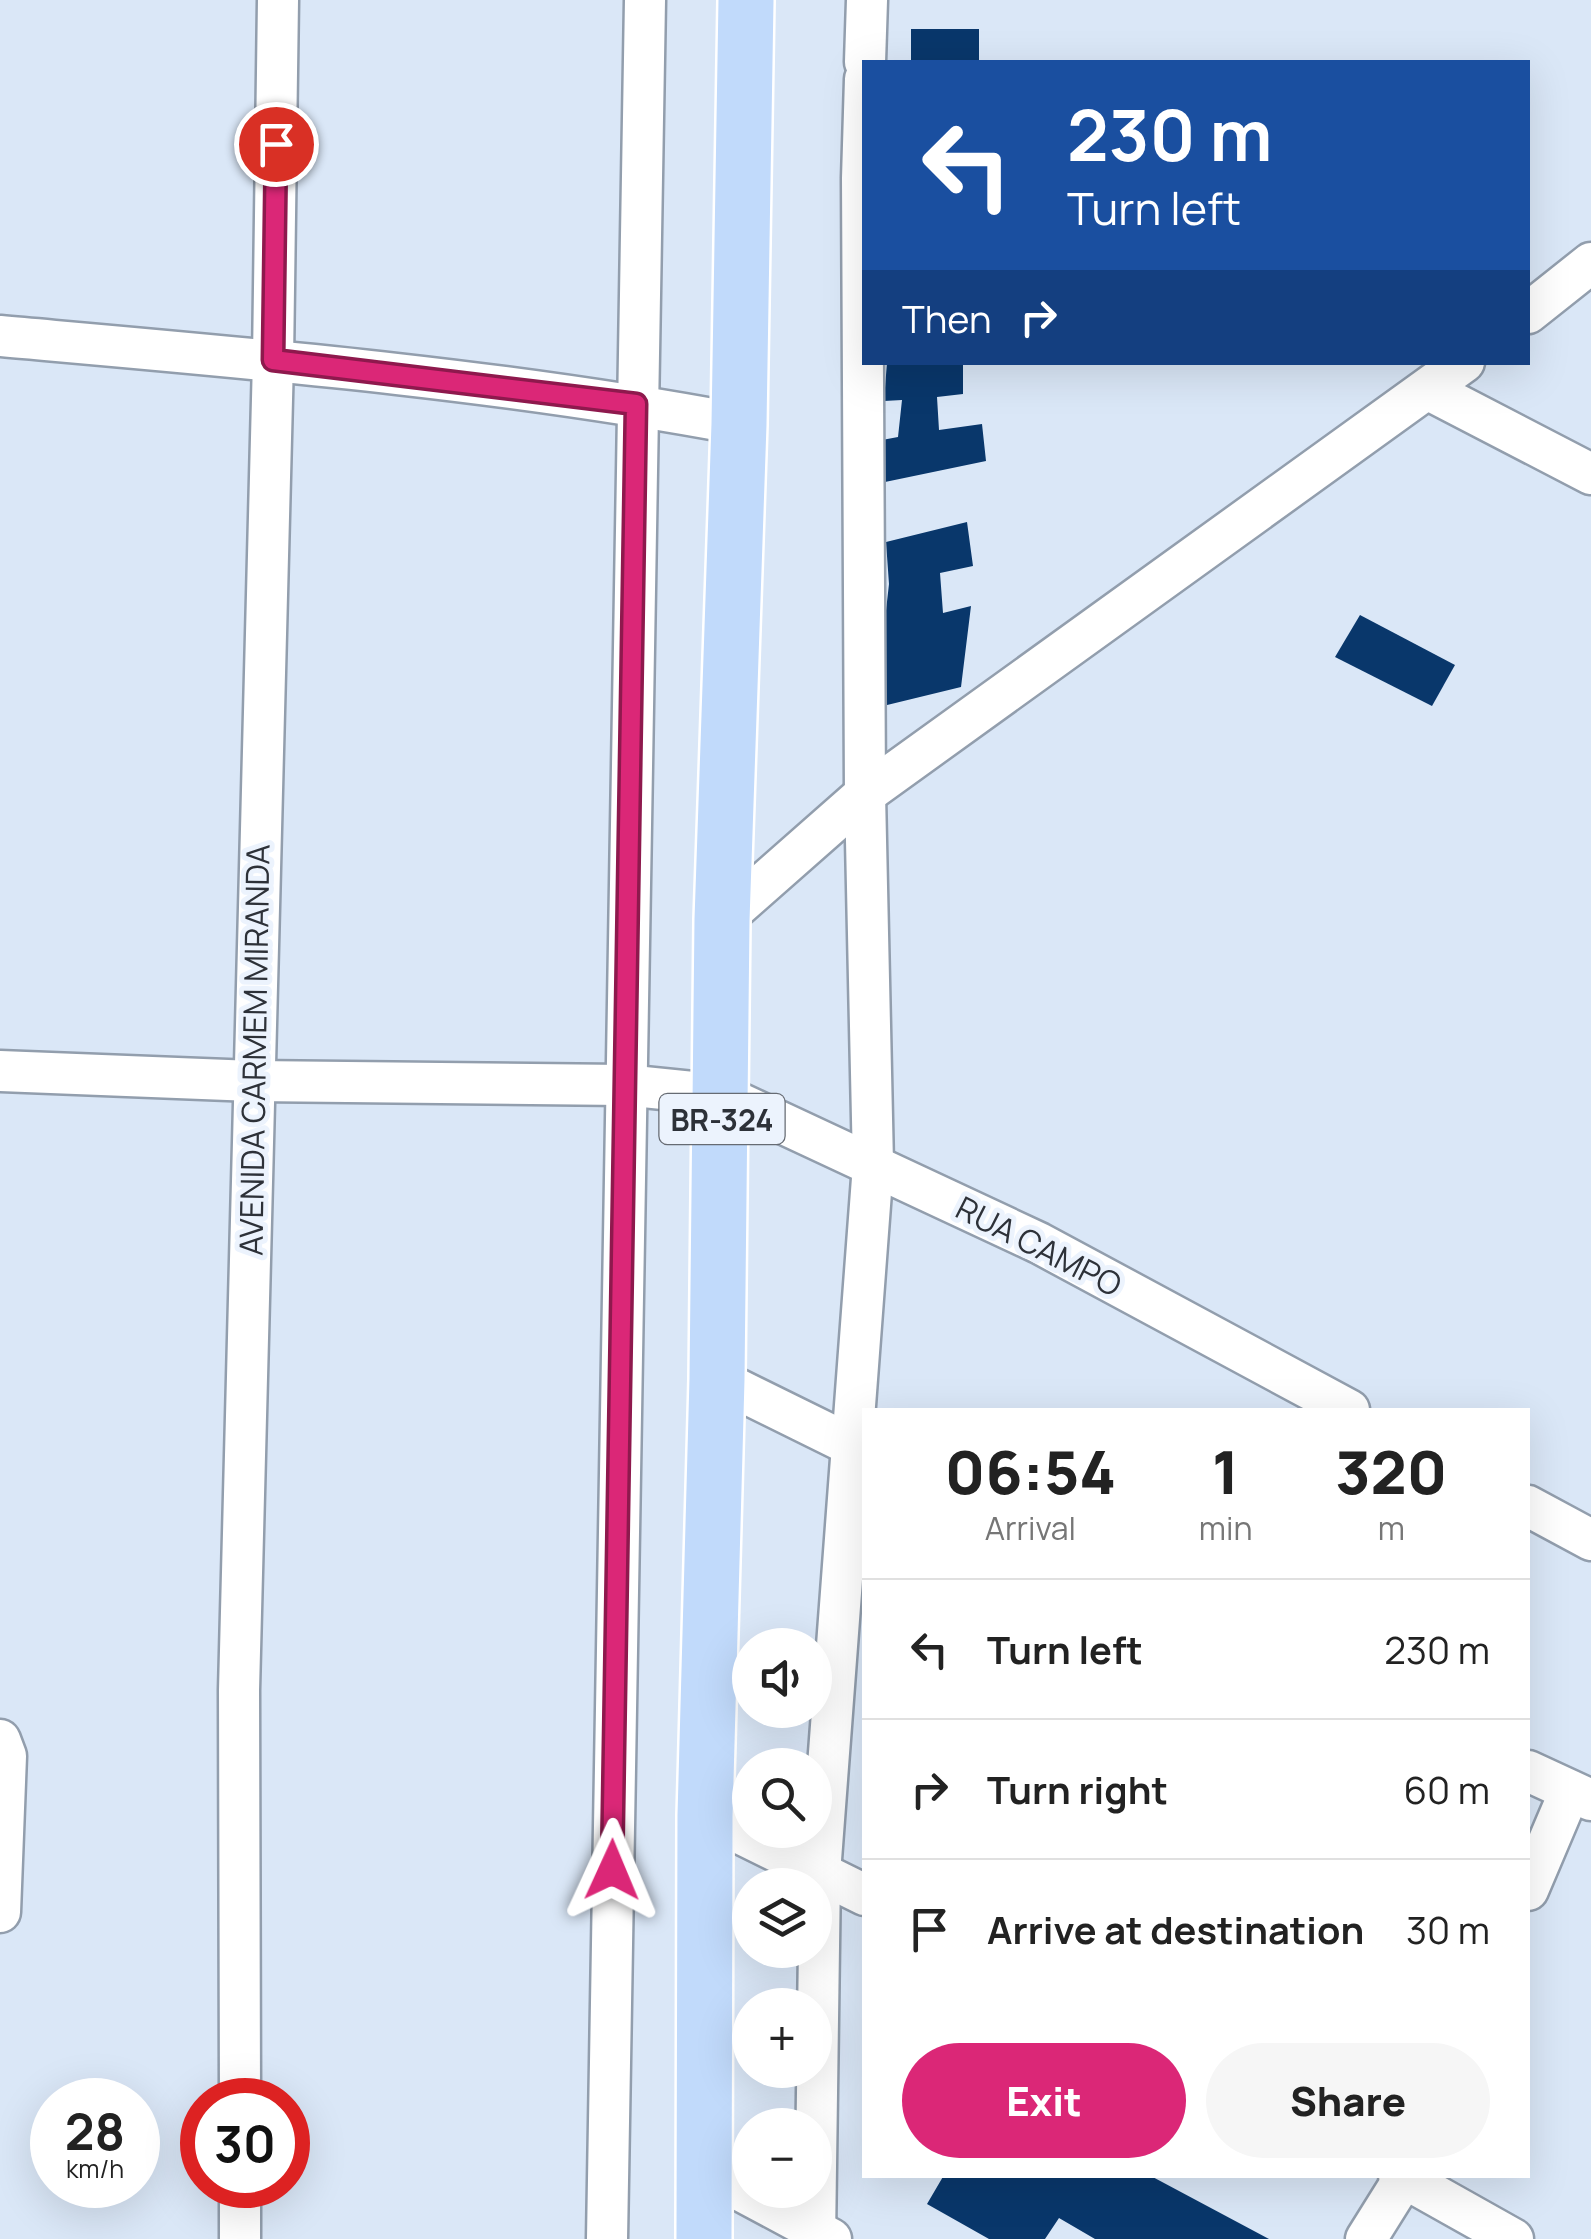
<!DOCTYPE html>
<html lang="en">
<head>
<meta charset="utf-8">
<style>
  body { margin:0; font-family:Manrope,sans-serif; background:#f6f6f6; color:#222; height:100vh; display:flex; flex-direction:column; font-size:38px; white-space:nowrap }
  * { box-sizing:border-box; margin:0 }
  p { font-size:32px; color:#767676 }
  .icon { flex:none; width:55px; height:55px; fill:none; stroke:currentColor; stroke-width:2; stroke-linecap:round; stroke-linejoin:round }
  .map { position:relative; flex:1; overflow:hidden }
  .panel { position:absolute; left:862px; top:1408px; width:668px; height:770px; display:flex; flex-direction:column; background:#fff; border-radius:0px; box-shadow:0 10px 40px #0002 }
  .panel>* { flex:none }
  .hud { position:absolute; left:862px; top:60px; width:668px; height:305px; border-radius:0px; box-shadow:0 10px 40px #0002; background:#1a4fa0; color:#fff; overflow:hidden }
  .tools { position:absolute; left:732px; top:1628px; display:grid; gap:20px }
  .tools a { display:grid; place-items:center; width:100px; height:100px; border-radius:50%; background:#fff; box-shadow:0 10px 40px #0002; font-size:50px }
  .speed { position:absolute; left:30px; top:2078px; display:flex; gap:20px; font-size:50px; font-weight:700; text-align:center }
  .speed>* { display:grid; place-content:center; width:130px; height:130px; border-radius:50%; background:#fff; box-shadow:0 10px 40px #0002; line-height:1 }
  .speed small { font-size:25px; font-weight:400 }
  .speed .limit { border:15px solid #d22; background:#fff; color:#111 }
  .pin { position:absolute; display:grid; place-items:center; width:85px; height:85px; color:#fff; margin:-42px; border:5px solid #fff; border-radius:50%; box-shadow:0 2px 10px #0007 }
  .me { position:absolute; width:110px; margin:-55px; rotate:1deg; stroke-linejoin:round; filter:drop-shadow(0 0 8px #0008) }
  .turn { display:flex; align-items:center; gap:35px; height:210px; padding:0 40px; font-size:45px }
  .turn .icon { width:130px; height:130px; stroke-width:2.5 }
  .turn b { display:block; font-size:70px; line-height:85px }
  .then { display:flex; align-items:center; height:95px; padding:0 40px; background:#0003; gap:20px; font-size:38px }
  .eta { display:flex; justify-content:space-evenly; align-items:center; height:170px; text-align:center }
  .eta b { font-size:60px; font-weight:800; line-height:70px }
  .primary-button { display:flex; gap:20px; margin-top:auto; padding:20px 40px }
  .primary-button a { flex:1; height:115px; border-radius:60px; background:#db2777; color:#fff; font-size:40px; font-weight:800; line-height:115px; text-align:center }
  .primary-button a+a { background:#f6f6f6; color:#222 }
  ul { padding:0; list-style:none }
  li { display:flex; align-items:center; gap:30px; height:140px; padding:0 40px; border-top:2px solid #e0e0e0 }
  li div { flex:1 }
  li b { display:block; font-size:38px }
  li em { font-style:normal }
  .map>svg:first-child { display:block }
  .building { fill:#09376b }
  .lines { fill:none; stroke-linecap:round; stroke-linejoin:round }
  .street-casing { stroke:#929ead; stroke-width:45 }
  .primary-casing { stroke:#fff; stroke-width:60 }
  .street { stroke:#fff; stroke-width:40 }
  .primary { stroke:#c1dafb; stroke-width:55 }
  .route-casing { stroke:#8e194d; stroke-width:25 }
  .route { stroke:#db2777; stroke-width:18 }
  .labels { text-anchor:middle; dominant-baseline:central; stroke-width:10; stroke-linejoin:round; paint-order:stroke }
  .shield { fill:#ecf3fd; stroke:#666b73; stroke-width:2.5 }
  .shield-label { font-size:30px; font-weight:bold; fill:#2d3138 }
  .street-label { font-size:32px; fill:#2d3138; stroke:#ecf3fd }
</style>
</head>
<body>
<div class="map">
<svg width="1591" height="2239" viewBox="0 0 1591 2239">
  <rect width="100%" height="100%" fill="#dae7f7"/>
  <g class="building">
    <rect x="911" y="29" width="68" height="33"/>
    <path d="M887,362H963V394L937,397L939,430L982,424L986,461L885,482L882,440L898,437L902,400L884,401Z"/>
    <path d="M967,522L973,566L940,573L943,613L971,606L961,687L883,706L884,628L889,584L886,542Z"/>
    <path d="M1360,615L1455,665L1432,706L1335,657Z"/>
    <path d="M944,2175H1149L1269,2239H1095L1059,2218L1045,2239H989L927,2204Z"/>
  </g>
  <g class="lines">
    <g class="street-casing">
      <g id="street">
        <path d="M865,62L867,0"/>
        <path d="M1528,313L1591,263"/>
        <path d="M0,336C247,358 495,378 739,424"/>
        <path d="M1429,390L1591,474"/>
        <path d="M722,920L865,794L1464,362"/>
        <path d="M0,1071L253,1081L624,1085L722,1095L1039,1243L1349,1410"/>
        <path d="M717,1379L865,1452"/>
        <path d="M1528,1506L1591,1540"/>
        <path d="M0,1740L6,1756L0,1912"/>
        <path d="M1528,1771L1591,1800"/>
        <path d="M705,1816L865,1895"/>
        <path d="M1528,1890L1570,1791"/>
        <path d="M240,2100L239,1690L273,360L278,0"/>
        <path d="M702,2170L831,2239"/>
        <path d="M1399,2175L1513,2239"/>
        <path d="M240,2185V2239"/>
        <path d="M607,2239L645,0"/>
        <path d="M815,2239L820,1873L873,1165L865,794L862,178L865,79"/>
        <path d="M1366,2239L1406,2175"/>
      </g>
    </g>
    <g class="primary-casing">
      <path id="primary" d="M704,2239L705,1816L717,1379L722,920L739,424L746,0"/>
    </g>
    <use href="#street" class="street"/>
    <use href="#primary" class="primary"/>
  </g>
  <g class="lines">
    <g class="route-casing">
      <path id="route" d="M276,144L273,360L636,404L612,1870"/>
    </g>
    <use href="#route" class="route"/>
  </g>
  <g class="labels">
    <rect class="shield" x="659.5" y="1094" width="125" height="50" rx="8"/>
    <g class="shield-label">
      <text x="722" y="1119">BR-324</text>
    </g>
    <g class="street-label">
      <text transform="translate(254 1050) rotate(-89)">AVENIDA CARMEM MIRANDA</text>
      <text transform="translate(1039 1246) rotate(27)">RUA CAMPO</text>
    </g>
  </g>
</svg>
<div class="tools">
<a><svg class="icon" aria-label="sound" viewBox="0 0 24 24"><path d="M4 9h4l5-4v14l-5-4H4zM17 9q2 3 0 6"/></svg></a>
<a><svg class="icon" aria-label="search" viewBox="0 0 24 24"><circle cx="10" cy="10" r="6"/><path d="M15 15l6 6"/></svg></a>
<a><svg class="icon" aria-label="layers" viewBox="0 0 24 24"><path d="M12 4l9 5-9 5-9-5zM3 14l9 5 9-5"/></svg></a>
<a>+</a>
<a>−</a>
</div>
<div class="speed"><div>28<small>km/h</small></div><div class="limit">30</div></div>
<div class="pin" style="left:276px;top:144px;background:#d93025"><svg class="icon" aria-label="arrive" viewBox="0 0 24 24"><path d="M6 21V4h12l-3 4 3 4H6"/></svg></div>
<svg class="me" style="left:612px;top:1870px" viewBox="-20 -20 40 40"><path d="M0-17L14 15 0 8-14 15z" fill="#db2777" stroke="#fff" stroke-width="4"/></svg>
<div class="hud">
<div class="turn"><svg class="icon" aria-label="left" viewBox="0 0 24 24"><path d="M17 20v-9H6M10 6l-5 5 5 5"/></svg><div><b>230 m</b>Turn left</div></div>
<div class="then">Then<svg class="icon" aria-label="right" viewBox="0 0 24 24"><path d="M7 20v-9h11M14 6l5 5-5 5"/></svg></div>
</div>
<section class="panel">
<div class="eta">
<div><b>06:54</b><p>Arrival</p></div>
<div><b>1</b><p>min</p></div>
<div><b>320</b><p>m</p></div>
</div>
<ul>
<li><svg class="icon" aria-label="left" viewBox="0 0 24 24"><path d="M17 20v-9H6M10 6l-5 5 5 5"/></svg><div><b>Turn left</b></div><em>230 m</em></li>
<li><svg class="icon" aria-label="right" viewBox="0 0 24 24"><path d="M7 20v-9h11M14 6l5 5-5 5"/></svg><div><b>Turn right</b></div><em>60 m</em></li>
<li><svg class="icon" aria-label="arrive" viewBox="0 0 24 24"><path d="M6 21V4h12l-3 4 3 4H6"/></svg><div><b>Arrive at destination</b></div><em>30 m</em></li>
</ul>
<div class="primary-button"><a>Exit</a><a>Share</a></div>
</section>
</div>
</body>
</html>
